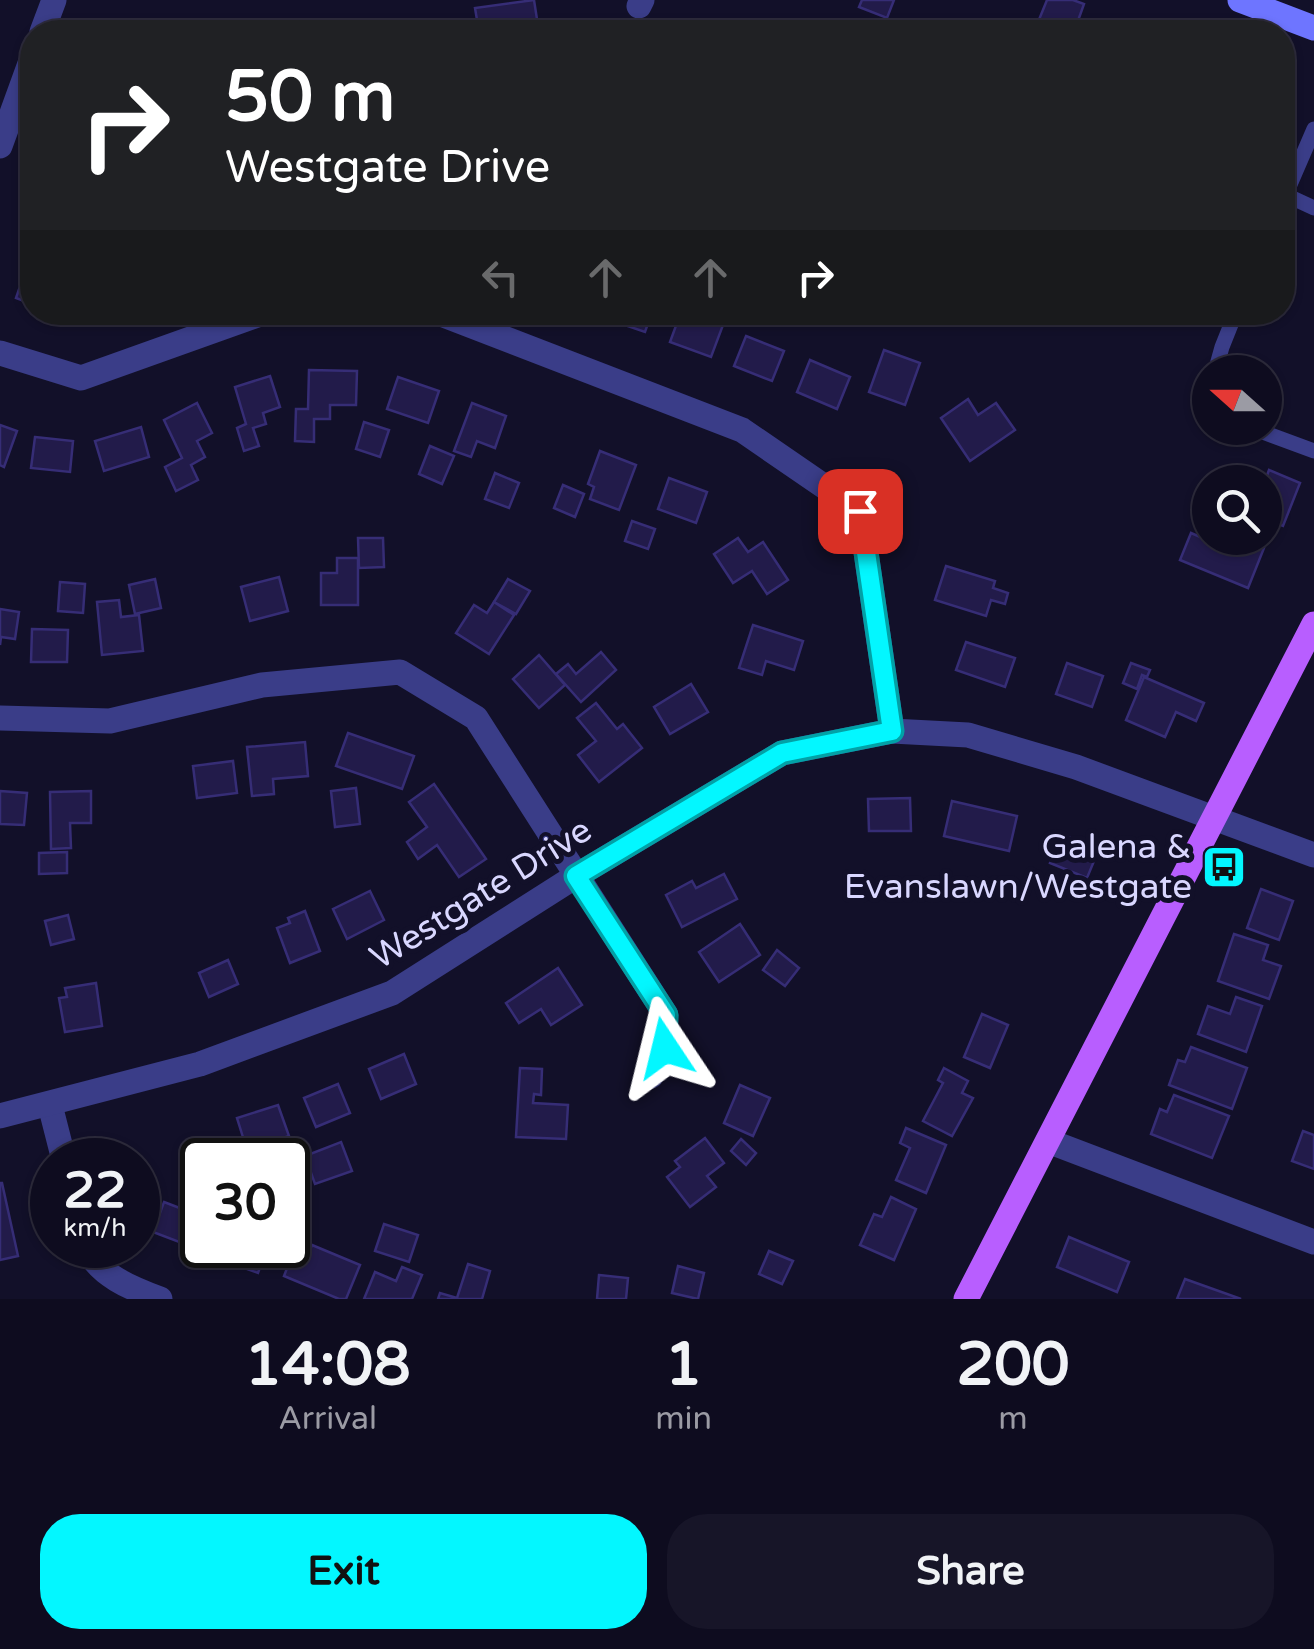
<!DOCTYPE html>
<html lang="en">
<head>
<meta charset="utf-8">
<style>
  body { margin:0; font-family:"Varela Round",sans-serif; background:#171528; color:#f1f3f6; height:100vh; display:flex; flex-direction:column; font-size:38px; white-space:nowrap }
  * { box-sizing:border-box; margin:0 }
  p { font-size:32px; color:#9b9ba4 }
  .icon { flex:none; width:55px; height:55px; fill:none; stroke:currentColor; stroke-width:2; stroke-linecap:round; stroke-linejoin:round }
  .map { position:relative; height:1299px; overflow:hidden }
  .side { display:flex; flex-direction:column; background:#0e0c1f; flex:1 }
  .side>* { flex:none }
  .top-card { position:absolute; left:20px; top:20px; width:1275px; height:305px; border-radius:40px; box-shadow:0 2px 8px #0004,0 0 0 2px #2e2c3d; background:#202124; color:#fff; overflow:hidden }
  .needle { width:65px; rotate:291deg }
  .fabs { position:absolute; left:1192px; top:355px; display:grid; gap:20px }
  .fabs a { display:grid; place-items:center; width:90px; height:90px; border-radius:50%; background:#0e0c1f; box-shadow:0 2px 8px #0004,0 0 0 2px #2e2c3d; font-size:50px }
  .speed { position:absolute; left:30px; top:1138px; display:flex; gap:20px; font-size:50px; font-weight:700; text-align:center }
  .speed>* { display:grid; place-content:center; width:130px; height:130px; border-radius:50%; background:#0e0c1f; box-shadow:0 2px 8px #0004,0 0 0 2px #2e2c3d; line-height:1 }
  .speed small { font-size:25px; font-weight:400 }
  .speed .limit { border:5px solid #111; border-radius:15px; background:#fff; color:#111 }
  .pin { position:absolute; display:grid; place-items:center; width:85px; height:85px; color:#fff; margin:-42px; border-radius:20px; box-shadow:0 5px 15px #0006 }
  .me { position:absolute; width:110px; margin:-55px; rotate:350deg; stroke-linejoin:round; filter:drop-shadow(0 0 8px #0008) }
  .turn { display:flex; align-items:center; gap:35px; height:210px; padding:0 40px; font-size:45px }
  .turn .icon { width:130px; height:130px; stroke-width:2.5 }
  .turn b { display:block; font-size:70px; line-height:85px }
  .lanes { display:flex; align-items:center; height:95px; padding:0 40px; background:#0003; justify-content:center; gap:50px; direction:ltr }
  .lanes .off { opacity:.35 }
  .eta { display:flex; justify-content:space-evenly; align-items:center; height:170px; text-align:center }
  .eta b { font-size:60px; font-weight:700; line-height:70px }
  .primary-button { display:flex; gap:20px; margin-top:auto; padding:20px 40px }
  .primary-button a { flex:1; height:115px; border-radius:40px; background:#03f7ff; color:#111; font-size:40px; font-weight:700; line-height:115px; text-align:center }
  .primary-button a+a { background:#171528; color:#f1f3f6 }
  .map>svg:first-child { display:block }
  .building { fill:#221b4a; stroke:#362d76; stroke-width:2.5 }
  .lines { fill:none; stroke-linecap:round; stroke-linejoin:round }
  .lane { stroke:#3a3d88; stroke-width:15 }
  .street { stroke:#3a3d88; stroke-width:25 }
  .secondary { stroke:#6e75ff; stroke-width:25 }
  .primary { stroke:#b85eff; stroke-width:25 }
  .route-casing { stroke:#02a1a6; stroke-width:25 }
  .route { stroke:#03f7ff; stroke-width:18 }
  .labels { text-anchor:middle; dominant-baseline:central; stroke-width:10; stroke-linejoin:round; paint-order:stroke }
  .poi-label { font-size:35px; fill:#d9d7ff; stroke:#121029; text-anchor:end }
  .street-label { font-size:35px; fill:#d9d7ff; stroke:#121029 }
</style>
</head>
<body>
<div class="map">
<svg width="1314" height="1299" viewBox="0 0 1314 1299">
  <rect width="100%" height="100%" fill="#121029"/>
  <g class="building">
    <path d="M534,0L539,32H479L475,8Z"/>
    <path d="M862,0H894L887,18L859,7Z"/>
    <path d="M1047,0H1073L1084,4L1074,32H1034Z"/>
    <path d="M26,269L32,271V304L16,298Z"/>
    <path d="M606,312H652L645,332L604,318Z"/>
    <path d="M681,312H710L708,319L723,325L711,357L670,342Z"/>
    <path d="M784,312H816L812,324Z"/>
    <path d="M746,336L784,351L772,381L734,366Z"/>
    <path d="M884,350L920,363L905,405L869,392Z"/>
    <path d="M810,360L850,377L837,409L797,392Z"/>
    <path d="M309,370L357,371L356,405H330V419H314V442L295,441L296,409H308Z"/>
    <path d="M270,376L280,407L263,413L266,424L253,428L259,446L244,451L237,428L246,424L235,387Z"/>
    <path d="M398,377L439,391L428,423L387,409Z"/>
    <path d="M968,399L978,415L996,403L1015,430L970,461L941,418Z"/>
    <path d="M197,403L212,433L197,441L205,457L191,465L198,480L176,491L165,467L182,458L164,420Z"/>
    <path d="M472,403L506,416L495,448L477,441L471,457L454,451Z"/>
    <path d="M364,422L389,430L380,457L356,449Z"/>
    <path d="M0,425L17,431L4,467L0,465Z"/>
    <path d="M141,427L149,457L104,471L95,441Z"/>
    <path d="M35,437L73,441L70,472L31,468Z"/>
    <path d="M430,446L454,456L442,484L419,474Z"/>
    <path d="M600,451L636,465L619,510L590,499L594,487L588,484Z"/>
    <path d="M1269,470L1300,483L1283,526L1265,519V482H1250L1252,476L1265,481Z"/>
    <path d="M495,473L519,483L509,508L485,499Z"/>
    <path d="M669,478L707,492L696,523L658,509Z"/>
    <path d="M563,485L584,494L575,517L554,508Z"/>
    <path d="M632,521L655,529L648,549L625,541Z"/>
    <path d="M1191,533L1224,547L1228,538H1238L1264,548L1248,588L1180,560Z"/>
    <path d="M358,538H383L384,567L359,568Z"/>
    <path d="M738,538L748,552L763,542L788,580L767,594L752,571L733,583L714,554Z"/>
    <path d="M337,558H358V605H321V573H337Z"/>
    <path d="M946,566L995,581L993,588L1008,593L1005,604L991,600L986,616L935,600Z"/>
    <path d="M279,577L288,611L250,621L241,587Z"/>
    <path d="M155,579L161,608L135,614L129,585Z"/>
    <path d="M508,579L530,591L516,614L494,602Z"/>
    <path d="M60,582L85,584L83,613L58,611Z"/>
    <path d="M119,600L121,617L139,615L143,651L102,655L97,602Z"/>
    <path d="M494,602L514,615L489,654L456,633L474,605L487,613Z"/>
    <path d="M0,609L19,612L15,639L1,637L0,645Z"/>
    <path d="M753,625L803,641L794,670L766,661L762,675L739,668Z"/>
    <path d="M32,629L68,630L67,662H31Z"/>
    <path d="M966,642L1015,658L1005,687L956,670Z"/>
    <path d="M601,652L616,670L581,702L556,674L568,664L576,674Z"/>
    <path d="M539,655L565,685L539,708L513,679Z"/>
    <path d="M1067,663L1103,676L1092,707L1056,694Z"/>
    <path d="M1131,663L1150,670L1147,677L1142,675L1137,689L1123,683Z"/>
    <path d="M1144,677L1204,703L1196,721L1176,712L1165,737L1126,720Z"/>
    <path d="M691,684L708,712L670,734L654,707Z"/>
    <path d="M596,703L617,729L623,724L642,748L599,782L578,755L596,741L577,718Z"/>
    <path d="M348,733L414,756L402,789L336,766Z"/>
    <path d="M305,742L308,776L273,779L274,794L252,796L247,747Z"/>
    <path d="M233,761L237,793L197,798L193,766Z"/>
    <path d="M434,784L486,859L459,877L437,845L418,859L407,842L427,827L409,802Z"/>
    <path d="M356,788L360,824L335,827L331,791Z"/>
    <path d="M0,791L27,793L24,825L0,824Z"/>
    <path d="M91,791V823H70L71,848L51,849L50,792Z"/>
    <path d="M910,798L911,831H869L868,799Z"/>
    <path d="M952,801L1017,816L1009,851L944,836Z"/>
    <path d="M1061,834L1099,849L1087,878L1050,863Z"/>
    <path d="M67,852V873L39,874V853Z"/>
    <path d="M724,874L737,899L682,927L666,895L692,881L696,888Z"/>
    <path d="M1261,889L1293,901L1279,940L1247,928Z"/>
    <path d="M370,891L384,920L347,939L333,909Z"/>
    <path d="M305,911L320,951L290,963L277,928L290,923L288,918Z"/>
    <path d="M68,915L74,939L51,945L45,921Z"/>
    <path d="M740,924L760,955L719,982L699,952Z"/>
    <path d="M1234,934L1268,945L1263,960L1281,966L1269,999L1218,981Z"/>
    <path d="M777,950L799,968L785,986L763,970Z"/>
    <path d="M228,960L238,984L209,997L199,973Z"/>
    <path d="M558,968L582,1005L551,1025L541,1009L519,1023L506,1003Z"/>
    <path d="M96,983L102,1026L65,1032L59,998L67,997L65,988Z"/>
    <path d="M1236,997L1262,1006L1246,1052L1198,1034L1208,1006L1230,1014Z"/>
    <path d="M982,1014L1008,1025L990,1068L964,1057Z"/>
    <path d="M1191,1047L1247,1068L1232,1109L1169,1085L1178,1060L1185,1062Z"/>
    <path d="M404,1054L416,1084L381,1099L369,1069Z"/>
    <path d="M520,1068L542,1069L541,1095L534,1094L533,1103L568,1105L566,1139L516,1137Z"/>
    <path d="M944,1068L968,1081L962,1093L973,1098L952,1136L923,1121L943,1083L938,1080Z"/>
    <path d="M338,1084L350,1113L316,1127L304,1098Z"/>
    <path d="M740,1085L770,1098L753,1136L724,1123Z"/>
    <path d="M1174,1095L1229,1116L1212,1158L1151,1134L1160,1109L1167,1112Z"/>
    <path d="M278,1105L289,1136L247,1150L237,1118Z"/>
    <path d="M906,1128L946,1145L926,1193L896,1180L910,1148L900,1143Z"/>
    <path d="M1303,1131L1314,1135V1169L1292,1161Z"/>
    <path d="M705,1138L724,1163L707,1176L716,1187L690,1207L667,1177L680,1167L675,1161Z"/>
    <path d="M741,1139L756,1153L746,1165L731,1151Z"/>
    <path d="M341,1142L352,1171L315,1184L305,1156Z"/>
    <path d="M0,1183H2L18,1256L0,1260Z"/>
    <path d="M891,1197L916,1209L894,1260L860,1245L874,1214L882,1217Z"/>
    <path d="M164,1202L198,1215L187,1245L153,1232Z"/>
    <path d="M384,1224L418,1235L409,1262L375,1251Z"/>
    <path d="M1069,1237L1129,1262L1117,1292L1057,1267Z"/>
    <path d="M222,1245H268L258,1273L217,1258Z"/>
    <path d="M312,1245L360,1265L346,1299H339L284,1276L293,1253L306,1259Z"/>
    <path d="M769,1251L793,1261L782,1284L759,1274Z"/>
    <path d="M468,1264L490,1271L482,1299H438L440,1293L457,1298Z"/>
    <path d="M678,1266L704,1273L698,1299L672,1293Z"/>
    <path d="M402,1267L422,1275L412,1299H364L375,1272L396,1281Z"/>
    <path d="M599,1275L628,1278L626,1299H597Z"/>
    <path d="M1185,1279L1241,1299H1177Z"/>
  </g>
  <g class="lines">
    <g class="lane">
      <path d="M1286,195L1314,208"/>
      <path d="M1282,203L1314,129"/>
      <path d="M1215,372L1222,347L1236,312"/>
      <path d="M1210,389L1206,402L1210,404"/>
      <path d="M1252,428L1314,451"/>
    </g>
    <g class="street">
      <path d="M639,6L642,0"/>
      <path d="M42,32L54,0"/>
      <path d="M0,146L32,58"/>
      <path d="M436,312L742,430L860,511L892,731"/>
      <path d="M0,353L81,378L266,312"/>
      <path d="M0,718L110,721L262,685L400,672L476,718L666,1015L665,1048L651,1076"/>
      <path d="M50,1105L64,1160"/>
      <path d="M0,1116L200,1064L392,993L576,876L782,753L892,731L968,735L1076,767L1314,855"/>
      <path d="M1048,1141L1314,1242"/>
      <path d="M86,1245C96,1275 133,1289 160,1299"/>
    </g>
    <path class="secondary" d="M1240,0L1314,28"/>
    <path class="primary" d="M966,1299L1314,624"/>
  </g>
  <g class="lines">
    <g class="route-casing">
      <path id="route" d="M665,1048L666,1015L576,876L782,753L892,731L860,511"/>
    </g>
    <use href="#route" class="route"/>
  </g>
  <defs>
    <g id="bus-square" transform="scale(2.25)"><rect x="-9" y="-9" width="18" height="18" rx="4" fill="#03f7ff" stroke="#121029"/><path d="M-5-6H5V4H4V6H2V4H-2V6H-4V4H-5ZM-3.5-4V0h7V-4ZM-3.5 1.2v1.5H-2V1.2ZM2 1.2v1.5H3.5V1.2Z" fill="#111"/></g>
  </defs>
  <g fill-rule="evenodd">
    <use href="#bus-square" x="1224" y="867"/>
  </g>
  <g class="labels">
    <g class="poi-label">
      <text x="1192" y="847">Galena &amp;<tspan x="1192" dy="40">Evanslawn/Westgate</tspan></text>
    </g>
    <g class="street-label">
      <text transform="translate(481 894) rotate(-32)">Westgate Drive</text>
    </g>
  </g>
</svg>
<div class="fabs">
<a><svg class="needle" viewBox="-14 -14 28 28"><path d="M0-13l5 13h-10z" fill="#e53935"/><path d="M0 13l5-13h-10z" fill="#9b9ba4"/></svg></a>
<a><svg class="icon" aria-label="search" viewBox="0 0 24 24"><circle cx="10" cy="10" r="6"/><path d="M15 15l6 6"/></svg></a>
</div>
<div class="speed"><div>22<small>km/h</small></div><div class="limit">30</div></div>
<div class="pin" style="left:860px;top:511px;background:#d93025"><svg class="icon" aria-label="arrive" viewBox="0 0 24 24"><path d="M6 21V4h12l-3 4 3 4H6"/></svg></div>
<svg class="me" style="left:665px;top:1048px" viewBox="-20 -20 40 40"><path d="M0-17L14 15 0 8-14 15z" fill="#03f7ff" stroke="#fff" stroke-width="4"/></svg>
<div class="top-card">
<div class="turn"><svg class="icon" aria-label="right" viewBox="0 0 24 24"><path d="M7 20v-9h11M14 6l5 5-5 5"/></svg><div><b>50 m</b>Westgate Drive</div></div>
<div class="lanes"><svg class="icon off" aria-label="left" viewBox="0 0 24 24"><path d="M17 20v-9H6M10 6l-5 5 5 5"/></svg><svg class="icon off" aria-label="ahead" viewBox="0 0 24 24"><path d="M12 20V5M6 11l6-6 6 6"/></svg><svg class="icon off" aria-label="ahead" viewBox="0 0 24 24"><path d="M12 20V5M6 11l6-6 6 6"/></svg><svg class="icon" aria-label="right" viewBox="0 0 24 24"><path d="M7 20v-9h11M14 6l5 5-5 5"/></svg></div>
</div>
</div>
<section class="side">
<div class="eta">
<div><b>14:08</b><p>Arrival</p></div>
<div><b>1</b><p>min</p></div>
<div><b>200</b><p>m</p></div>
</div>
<div class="primary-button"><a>Exit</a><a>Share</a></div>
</section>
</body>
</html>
